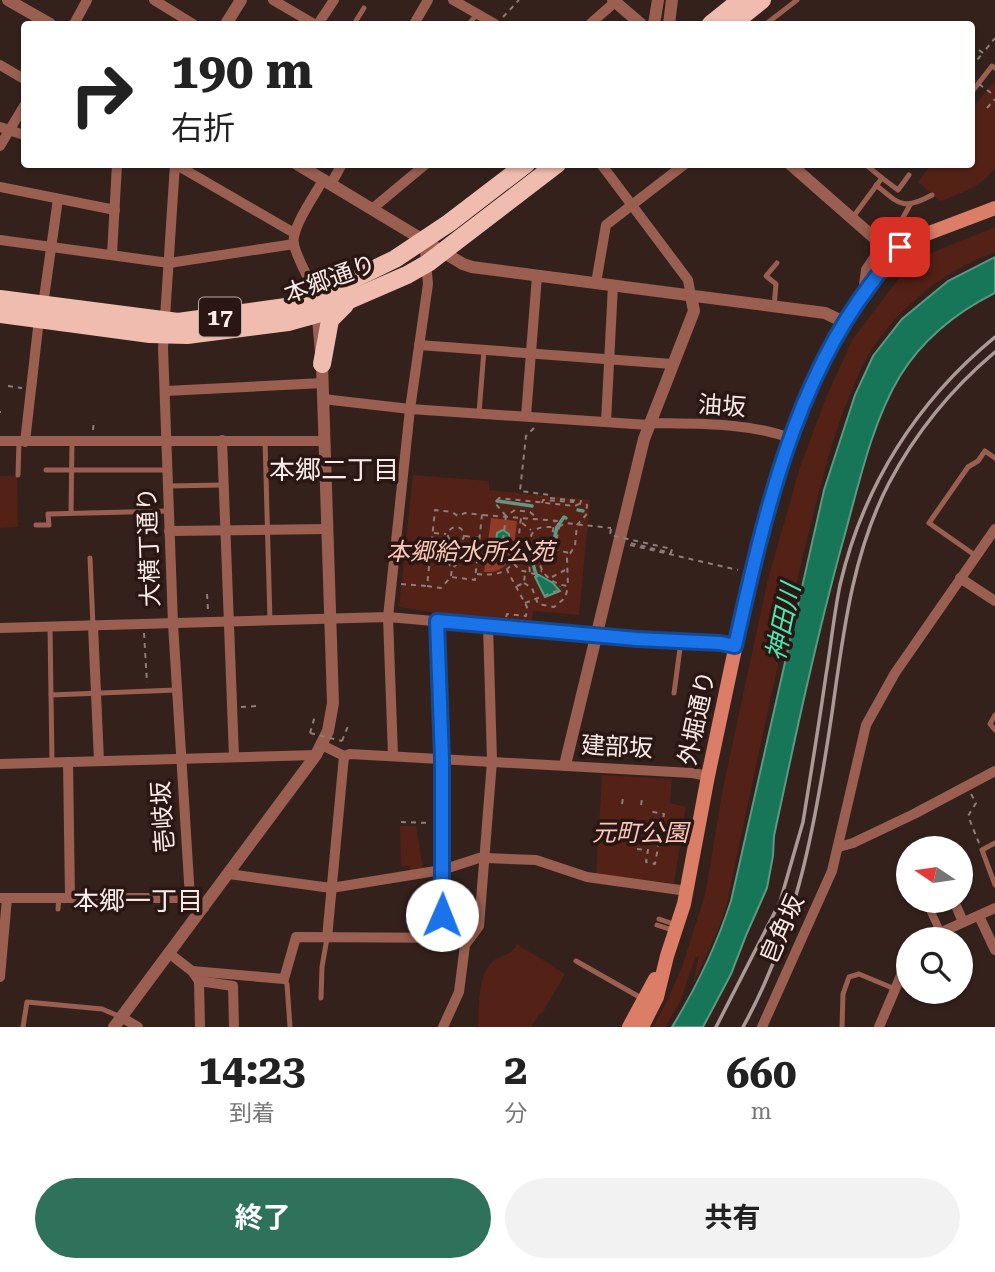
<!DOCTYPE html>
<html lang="ja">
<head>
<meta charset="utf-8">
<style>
  body { margin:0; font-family:"Roboto Serif","Noto Sans JP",serif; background:#f2f2f2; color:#222; height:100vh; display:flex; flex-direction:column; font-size:26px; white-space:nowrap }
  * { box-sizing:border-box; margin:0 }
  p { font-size:23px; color:#767676 }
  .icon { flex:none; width:38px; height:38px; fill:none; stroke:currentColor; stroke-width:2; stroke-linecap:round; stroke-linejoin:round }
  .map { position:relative; height:1027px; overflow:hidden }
  .side { display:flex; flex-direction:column; background:#fff; flex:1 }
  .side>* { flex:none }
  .guide { position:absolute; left:21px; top:21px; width:954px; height:147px; border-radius:7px; box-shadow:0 2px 5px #0004; background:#fff; color:#222; overflow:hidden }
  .needle { width:46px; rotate:283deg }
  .tools { position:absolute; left:896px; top:836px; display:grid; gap:14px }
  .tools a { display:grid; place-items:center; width:77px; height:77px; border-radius:50%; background:#fff; box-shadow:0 2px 5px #0004; font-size:35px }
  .pin { position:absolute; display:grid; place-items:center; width:60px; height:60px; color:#fff; margin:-30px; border-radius:14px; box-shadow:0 4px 10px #0006 }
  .me { position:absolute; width:77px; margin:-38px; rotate:1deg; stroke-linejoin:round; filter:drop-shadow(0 0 5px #0008) }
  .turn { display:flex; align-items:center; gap:24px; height:147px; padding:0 35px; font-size:32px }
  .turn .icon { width:91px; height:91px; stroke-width:2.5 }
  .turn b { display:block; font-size:49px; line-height:60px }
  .eta { display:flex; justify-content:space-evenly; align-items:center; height:119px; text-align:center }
  .eta b { font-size:42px; font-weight:700; line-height:49px }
  .button { display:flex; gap:14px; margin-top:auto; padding:14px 35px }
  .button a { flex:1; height:80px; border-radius:42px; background:#2f725c; color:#fff; font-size:28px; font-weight:700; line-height:80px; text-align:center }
  .button a+a { background:#f2f2f2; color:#222 }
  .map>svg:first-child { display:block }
  .green { fill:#542116 }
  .forest { fill:#903a27 }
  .water { fill:#187658; stroke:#5c9983; stroke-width:2 }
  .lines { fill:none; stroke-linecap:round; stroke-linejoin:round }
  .stream { stroke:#5c9983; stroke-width:3.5 }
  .path { stroke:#8e7d79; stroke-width:2; stroke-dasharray:5 5; stroke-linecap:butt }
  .service { stroke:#9a5f51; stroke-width:5 }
  .pedestrian { stroke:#9a5f51; stroke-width:8 }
  .minor { stroke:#9a5f51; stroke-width:10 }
  .tertiary { stroke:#9a5f51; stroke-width:12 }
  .secondary { stroke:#dc7d67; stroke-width:14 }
  .trunk { stroke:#f0bcaf; stroke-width:18 }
  .rail { stroke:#aa9a96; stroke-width:3.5 }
  .path-bridge { stroke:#8e7d79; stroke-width:2; stroke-dasharray:5 5; stroke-linecap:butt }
  .route-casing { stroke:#114b97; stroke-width:18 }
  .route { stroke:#1a73e8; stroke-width:12 }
  .labels { text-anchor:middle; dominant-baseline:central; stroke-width:7; stroke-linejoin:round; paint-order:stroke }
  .shield { fill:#2a1713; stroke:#bbaba7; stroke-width:2 }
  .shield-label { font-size:23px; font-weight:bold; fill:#f9ebe7 }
  .street-label { font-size:24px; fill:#f9ebe7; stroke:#2a1713 }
  .park-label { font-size:24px; font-style:italic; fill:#fac8bb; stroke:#2a1713 }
  .neighbourhood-label { font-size:26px; fill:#f9ebe7; stroke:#2a1713 }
  .water-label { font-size:26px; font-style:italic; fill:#4ae7b2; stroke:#2a1713 }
</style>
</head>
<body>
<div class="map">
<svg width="995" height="1027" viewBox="0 0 995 1027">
  <rect width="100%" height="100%" fill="#34211c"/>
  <g class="green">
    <path d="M995,80V168C982,186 961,194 940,201L918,182L931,165L971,164V111Z"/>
    <path d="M995,227V252C944,271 902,304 872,349C863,362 857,378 851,392C829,445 817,500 803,555C776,671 751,787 727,903L720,925L693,984L699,956L695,958L680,1002L665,1027H653L666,1003L682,967L705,895L723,788L768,579L800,467L826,398L852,340L910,264L921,257Z"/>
    <path d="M413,475L489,481V490L590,500L579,615L533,611L532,621L453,615L399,607Z"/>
    <path d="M0,476H17L18,527L0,528Z"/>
    <path d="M602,775L672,779L670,803L686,807L674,883L596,875Z"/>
    <path d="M400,826H416L423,869L410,871L409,866H401Z"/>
    <path d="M517,944L565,974L543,1012L539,1014L531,1027H481L478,1026C479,1008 478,978 490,964C499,953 509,959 517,944Z"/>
  </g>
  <path class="forest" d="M491,518L517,521C514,544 515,574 484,572Z"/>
  <g class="water">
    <path d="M995,257V293C957,312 923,339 900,376C871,424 858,488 843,541C816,639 795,738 774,836L773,856L767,888L747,933L731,974L703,1027H672C696,988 717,944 731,901L824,490L855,395L873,356L902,319L948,281Z"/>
    <path d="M503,530L509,534V542L506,548L500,549L496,544L497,533Z"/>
    <path d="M539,575L553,583L560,591L545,597L535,577Z"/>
  </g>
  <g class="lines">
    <g class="stream">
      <path d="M497,501L532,506"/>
      <path d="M578,510L583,511"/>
      <path d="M537,576C527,554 538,554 553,544L557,527L564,517L566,518"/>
    </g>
    <g class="path">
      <path d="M503,17L519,0"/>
      <path d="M979,50L983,53L995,38"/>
      <path d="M971,67L982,54"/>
      <path d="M987,90L995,96"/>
      <path d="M987,108L995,99"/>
      <path d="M8,386L22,388"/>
      <path d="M0,412H1"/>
      <path d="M534,428L526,436L520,491L550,495V498L581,501L580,504L587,505L586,515L577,525L575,546L567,558L568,586C553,585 539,573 539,558C548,545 557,550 569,553"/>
      <path d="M93,430L94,420"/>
      <path d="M542,503L543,500L574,502"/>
      <path d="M483,515L559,521L561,518"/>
      <path d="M506,516L495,503L499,498L575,506L579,504"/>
      <path d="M522,523L531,530"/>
      <circle cx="456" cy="535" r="8"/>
      <path d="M559,527L565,523L611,528"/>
      <path d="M434,533L446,534"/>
      <path d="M465,536L481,538"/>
      <path d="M487,539L542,545"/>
      <path d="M503,540L506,516L515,510L530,512L536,517"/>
      <path d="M630,545L738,570"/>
      <path d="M430,556L447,558L454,556L460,559L477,561L482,515L465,513L458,516L452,512L435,510L427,586L441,588L451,577L475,580L477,561"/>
      <path d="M531,556C527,547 529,555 530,545C530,525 542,527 559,527L556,543L550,542"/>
      <path d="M453,560L455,545"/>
      <path d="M514,564L520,570L534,574L542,571"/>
      <path d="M530,572C526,549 539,552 551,540L555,521"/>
      <path d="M477,574C521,579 516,552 521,518"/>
      <path d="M451,576L452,568L456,565L453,561L449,564L452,568"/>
      <path d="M552,577L565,570"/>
      <path d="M524,583L532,588L538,604L554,607L565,598L568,587"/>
      <path d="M401,584L426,586"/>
      <path d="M517,586L524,583L525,572"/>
      <path d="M207,594L208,610"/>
      <path d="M525,603L559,590L560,586"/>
      <path d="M506,617L507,614L526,616L527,607L507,570"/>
      <path d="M144,633L147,683"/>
      <path d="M241,707L258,706"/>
      <path d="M310,733L315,716"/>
      <path d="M342,741L348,726"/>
      <path d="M971,794L976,803L968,816L979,843"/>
      <path d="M622,804L623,798"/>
      <path d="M641,805L642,799"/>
      <path d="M401,822L431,823"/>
      <path d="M661,834L682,838"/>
      <path d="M637,849L648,850L646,862L655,864L664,814L648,811"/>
    </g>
    <g class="service">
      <path d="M354,24L364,8"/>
      <path d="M469,24L477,14"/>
      <path d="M766,24L797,0"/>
      <path d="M971,93L992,66L995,68"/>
      <path d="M882,178L898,190L909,175"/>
      <path d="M876,185C899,204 903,211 932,195"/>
      <path d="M853,217L882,178L865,164"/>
      <path d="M909,242L901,221L910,205"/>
      <path d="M774,307L776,284L766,276L777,263"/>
      <path d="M479,413L484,350"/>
      <path d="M265,440L270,621"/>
      <path d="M46,470H167"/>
      <path d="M18,475L19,441"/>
      <path d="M168,486L223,485"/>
      <path d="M71,513L72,442"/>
      <path d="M36,525H49L48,514L168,511"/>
      <path d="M976,556L929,523L968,467L978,461L985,451L995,458"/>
      <path d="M90,558L93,626"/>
      <path d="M50,627L52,762"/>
      <path d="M674,693L681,641"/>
      <path d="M51,695L176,690"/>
      <path d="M995,715L990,724L995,730"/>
      <path d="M995,843L982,850L995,885"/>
      <path d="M58,909L59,897"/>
      <path d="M659,919L676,925"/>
      <path d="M657,925L672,930"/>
      <path d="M576,961L643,999"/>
      <path d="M284,979L287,984L290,1027"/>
      <path d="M321,998L322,967L327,938"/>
      <path d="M23,1027L27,1002L102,1009L121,1017"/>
      <path d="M842,1027L843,994L849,977L859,974L895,989"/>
    </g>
    <path class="pedestrian" d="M926,901L938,927"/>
    <g class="minor">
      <path d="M154,0L193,24"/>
      <path d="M273,0L314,24"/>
      <path d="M453,0L495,24"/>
      <path d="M74,24L87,0"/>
      <path d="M318,24L334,0"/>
      <path d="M414,24L428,0"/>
      <path d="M590,24L615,2"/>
      <path d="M0,65L24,79"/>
      <path d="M0,127L24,135"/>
      <path d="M0,146L24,106"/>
      <path d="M601,164L688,280L691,296"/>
      <path d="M331,184L342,164"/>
      <path d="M0,187L115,210"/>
      <path d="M372,209L426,164"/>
      <path d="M0,240L169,263L294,244"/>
      <path d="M112,255L117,164"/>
      <path d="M596,283L606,225L685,164"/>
      <path d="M315,298C311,279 299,264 294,245C290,229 315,195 323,180"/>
      <path d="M43,305L58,199"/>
      <path d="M419,345L672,364"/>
      <path d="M165,391L323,383"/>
      <path d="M323,399L410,409L649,425"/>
      <path d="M526,416L537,276"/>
      <path d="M606,422L613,285"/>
      <path d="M649,423C695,424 747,422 790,438"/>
      <path d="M222,440L234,757"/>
      <path d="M0,441H325"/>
      <path d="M25,442L39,319"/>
      <path d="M169,531L327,529"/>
      <path d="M960,578L995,601"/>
      <path d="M437,621L442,759L441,937"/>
      <path d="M93,626L99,761"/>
      <path d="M0,628L388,617L637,639L720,643L735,646"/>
      <path d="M322,745L344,756L350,754L692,773L708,776"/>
      <path d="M393,756L388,617L410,409L428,284L424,240"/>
      <path d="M68,762L70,897"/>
      <path d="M0,764L316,755"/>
      <path d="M839,847L853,843L914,814L995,771"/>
      <path d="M229,874L331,888L442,870L479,858H486L536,860L587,877L687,891"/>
      <path d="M0,898H190"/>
      <path d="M954,901L963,922"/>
      <path d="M204,908L190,898L173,624L163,348L175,164L294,233"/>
      <path d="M979,916L995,950"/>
      <path d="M327,938L344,756"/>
      <path d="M924,940L995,908"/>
      <path d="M170,954L192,971L199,981L200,1027"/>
      <path d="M192,971L284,979L296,937L470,938"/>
      <path d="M0,977L7,898"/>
      <path d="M199,981L233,986L234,1027"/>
      <path d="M121,1017L138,1027"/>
      <path d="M443,1027L459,992L465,945L479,926L492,761L488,625"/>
      <path d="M762,1027L832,871L866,725L895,673L995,529"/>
      <path d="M879,1027L908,959"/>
    </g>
    <g class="tertiary">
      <path d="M8,0L50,24"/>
      <path d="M613,0L641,24"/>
      <path d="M226,24L241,0"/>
      <path d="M654,24L658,0"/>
      <path d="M669,24L672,0"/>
      <path d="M297,164L463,264L472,267L825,313L844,322"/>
      <path d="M790,164L880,243V251L867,270L864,292"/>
      <path d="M565,765L644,439L694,311L691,296"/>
      <path d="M114,1027L316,755L328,731L333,703L322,364L317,308"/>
    </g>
    <g class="secondary">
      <path d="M629,1027L655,979"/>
      <path d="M642,1027L657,997L667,956L684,904L708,776L751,574L781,467L807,399L829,348L844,322L895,253L916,238L995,208"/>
    </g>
    <g class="trunk">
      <path d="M711,24L741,0"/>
      <path d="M732,24L762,0"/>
      <path d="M0,299L178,322L286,307L315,298L395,259L449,223L526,164"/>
      <path d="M0,314L150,334L187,335L288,322L317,314L407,275L428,263L557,164"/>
      <path d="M322,364L330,320L345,305"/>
    </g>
    <g class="rail">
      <path d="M716,1027L780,902L803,822C811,773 819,724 826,675C831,645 834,614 840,585C863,486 917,401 995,337"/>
      <path d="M743,1027C797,930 816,821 832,713C843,635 852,554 889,483C916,432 951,389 995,352"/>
    </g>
    <g class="path-bridge">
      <path d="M971,78L987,90"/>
      <path d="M611,529L610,535L672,549L671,553L626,542"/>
      <path d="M310,733L342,741"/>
      <path d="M431,916L452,917"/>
    </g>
  </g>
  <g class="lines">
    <g class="route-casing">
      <path id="route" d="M442,915V759L437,621L637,639L720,643L735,646C763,522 792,388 870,285C880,272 889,258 900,247"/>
    </g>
    <use href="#route" class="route"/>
  </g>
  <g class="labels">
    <rect class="shield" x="199" y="297.5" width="42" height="39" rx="5"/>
    <g class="shield-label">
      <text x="220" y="317">17</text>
    </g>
    <g class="street-label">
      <text transform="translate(330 279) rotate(-20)">本郷通り</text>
      <text transform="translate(722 406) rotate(4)">油坂</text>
      <text transform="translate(149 547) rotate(-92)">大横丁通り</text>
      <text transform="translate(697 718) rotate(-78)">外堀通り</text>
      <text transform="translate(617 747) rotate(3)">建部坂</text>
      <text transform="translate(163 817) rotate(-94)">壱岐坂</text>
      <text transform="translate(782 929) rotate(-66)">皀角坂</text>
    </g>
    <g class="park-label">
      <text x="470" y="552">本郷給水所公苑</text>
      <text x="640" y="833">元町公園</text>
    </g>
    <g class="neighbourhood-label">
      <text x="334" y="470">本郷二丁目</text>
      <text x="138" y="901">本郷一丁目</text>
    </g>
    <g class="water-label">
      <text transform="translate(783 622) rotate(-78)">神田川</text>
    </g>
  </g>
</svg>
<div class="tools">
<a><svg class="needle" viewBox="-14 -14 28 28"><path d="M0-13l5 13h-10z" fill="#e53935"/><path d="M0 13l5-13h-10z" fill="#767676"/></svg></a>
<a><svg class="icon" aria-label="search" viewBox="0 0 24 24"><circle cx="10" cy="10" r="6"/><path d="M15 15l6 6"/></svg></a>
</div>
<div class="pin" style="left:900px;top:247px;background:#d93025"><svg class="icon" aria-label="arrive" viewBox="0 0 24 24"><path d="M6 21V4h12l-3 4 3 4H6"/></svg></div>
<svg class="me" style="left:442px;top:915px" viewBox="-20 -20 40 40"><circle r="19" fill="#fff"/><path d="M0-13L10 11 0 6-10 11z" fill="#1a73e8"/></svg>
<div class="guide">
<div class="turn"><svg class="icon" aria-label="right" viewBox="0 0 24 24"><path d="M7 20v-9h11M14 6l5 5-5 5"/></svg><div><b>190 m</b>右折</div></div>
</div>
</div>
<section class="side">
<div class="eta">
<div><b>14:23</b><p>到着</p></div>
<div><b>2</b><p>分</p></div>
<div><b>660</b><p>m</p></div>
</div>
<div class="button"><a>終了</a><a>共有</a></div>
</section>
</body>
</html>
